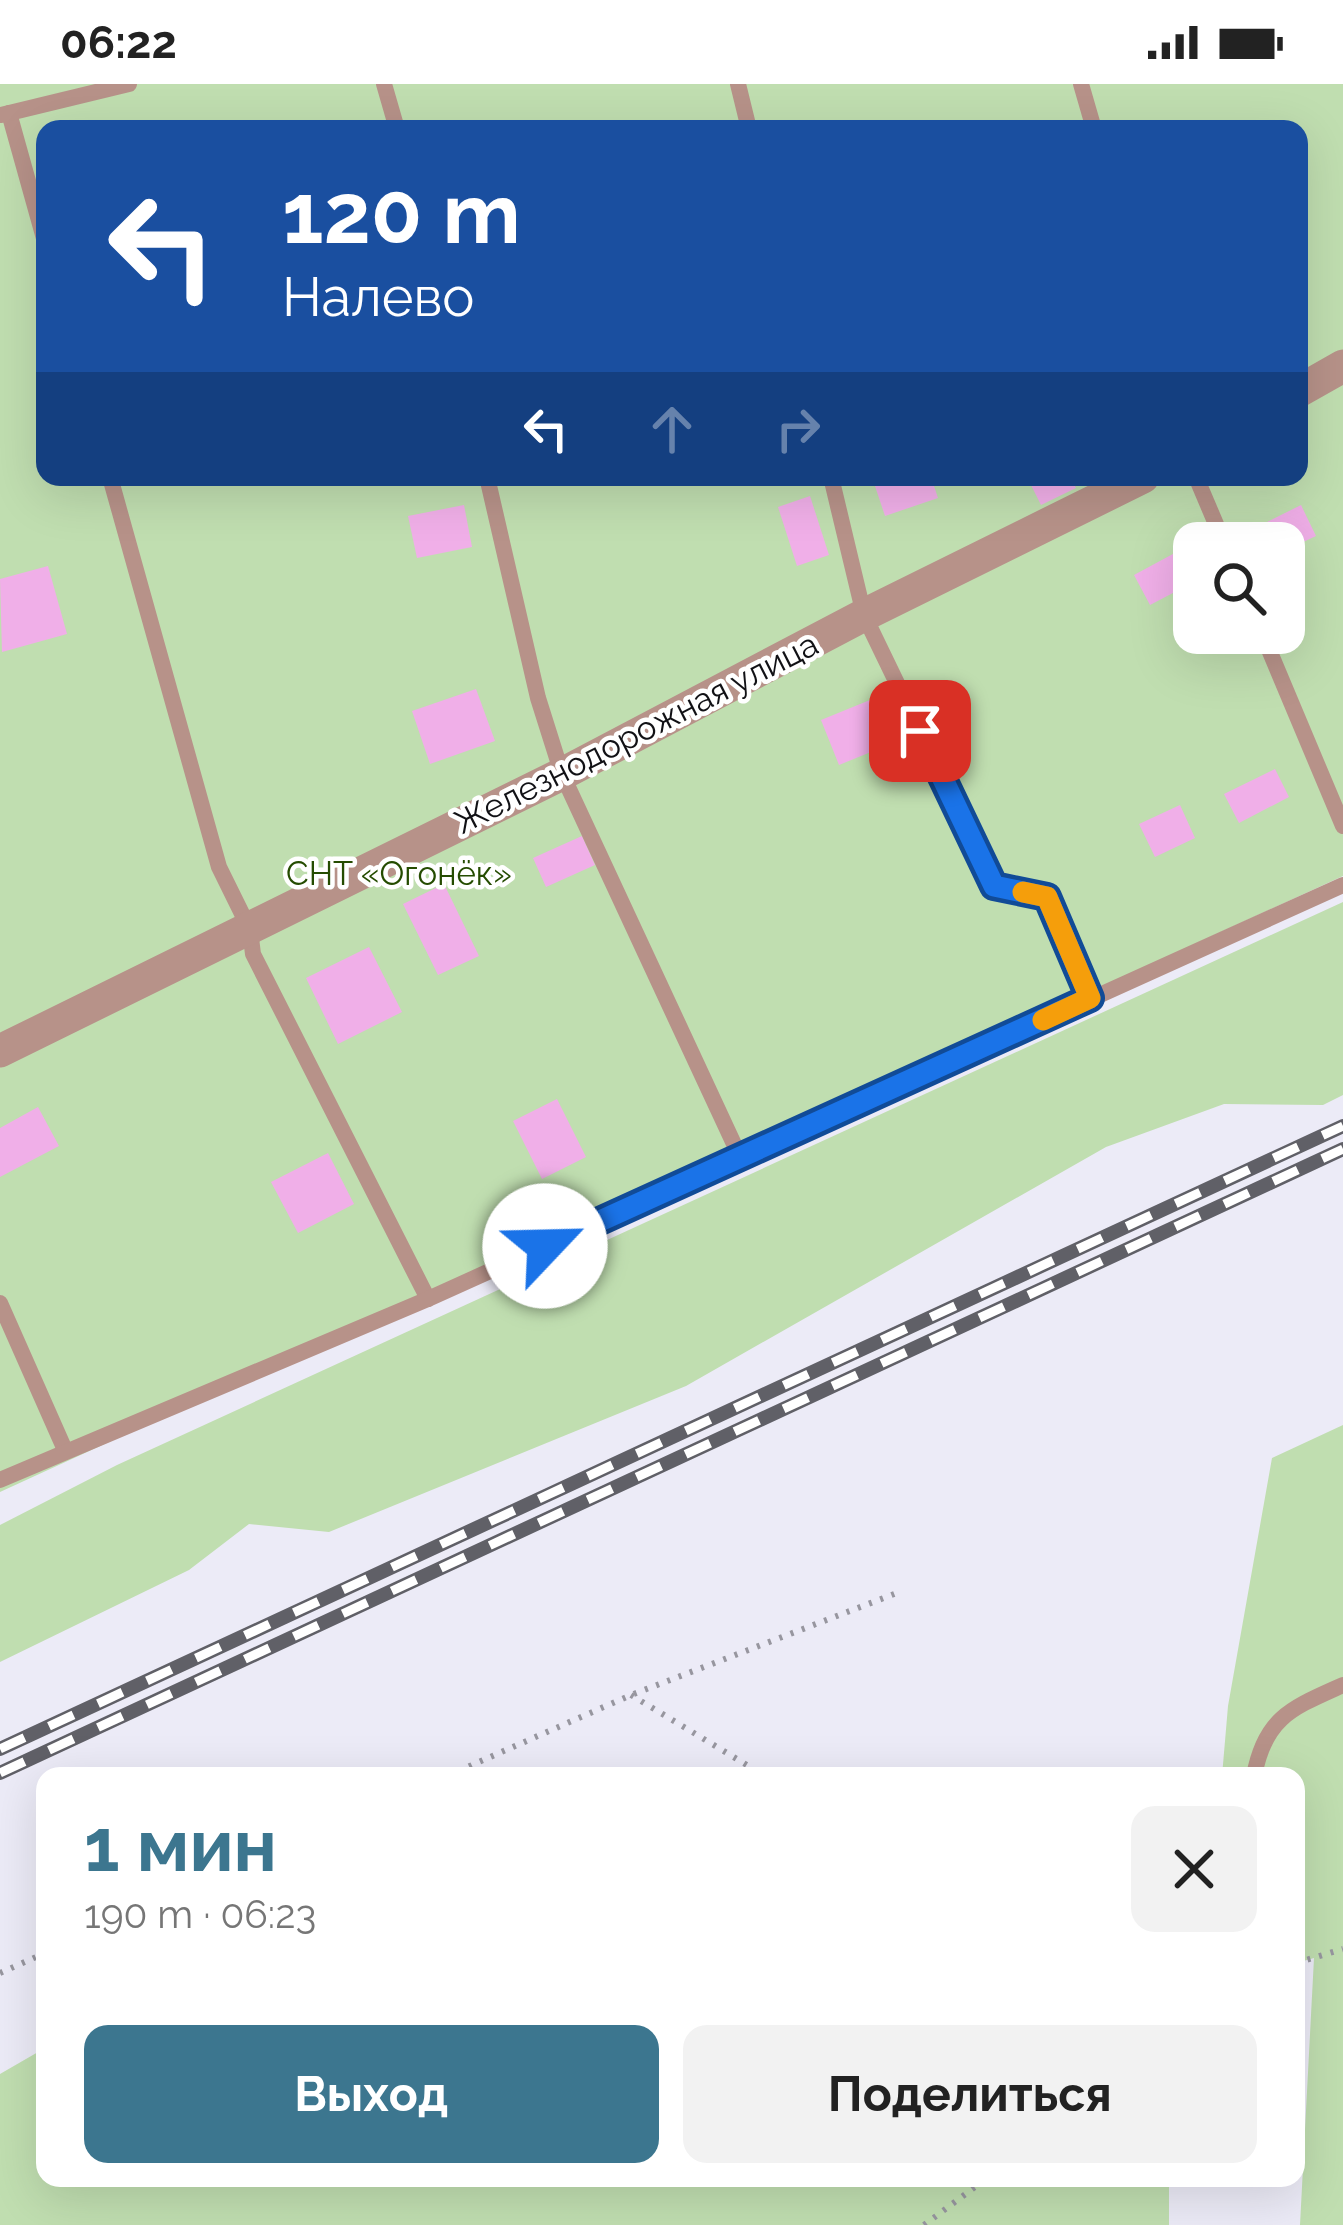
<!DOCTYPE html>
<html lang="ru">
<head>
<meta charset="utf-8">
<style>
  body { margin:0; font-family:Raleway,sans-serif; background:#f2f2f2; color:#222; height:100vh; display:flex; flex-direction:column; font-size:45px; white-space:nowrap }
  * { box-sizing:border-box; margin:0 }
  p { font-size:39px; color:#767676 }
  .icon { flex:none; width:66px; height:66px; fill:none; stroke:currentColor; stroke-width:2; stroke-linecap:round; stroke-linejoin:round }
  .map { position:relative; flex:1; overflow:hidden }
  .side { position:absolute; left:36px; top:1683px; width:1269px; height:420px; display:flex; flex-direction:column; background:#fff; border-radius:24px; box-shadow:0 12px 48px #0002 }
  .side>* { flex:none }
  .hud { position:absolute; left:36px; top:36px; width:1272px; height:366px; border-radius:24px; box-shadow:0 12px 48px #0002; background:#1a4fa0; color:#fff; overflow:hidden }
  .tools { position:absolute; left:1173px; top:438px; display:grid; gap:24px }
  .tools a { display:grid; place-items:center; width:132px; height:132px; border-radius:24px; background:#fff; box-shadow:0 12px 48px #0002; font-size:60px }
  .pin { position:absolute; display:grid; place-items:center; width:102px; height:102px; color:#fff; margin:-51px; border-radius:24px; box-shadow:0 6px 18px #0006 }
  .me { position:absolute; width:132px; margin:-66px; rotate:66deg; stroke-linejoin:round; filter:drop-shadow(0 0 9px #0008) }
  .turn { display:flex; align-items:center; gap:42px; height:252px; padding:0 48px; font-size:54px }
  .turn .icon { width:156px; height:156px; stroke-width:2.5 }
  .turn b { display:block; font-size:84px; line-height:102px }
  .lanes { display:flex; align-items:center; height:114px; padding:0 48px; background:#0003; justify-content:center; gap:60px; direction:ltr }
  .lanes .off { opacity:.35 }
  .round { display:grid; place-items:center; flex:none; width:126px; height:126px; border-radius:24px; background:#f2f2f2 }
  .overview { display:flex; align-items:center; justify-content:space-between; height:204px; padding:0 48px }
  h1 { font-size:72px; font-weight:700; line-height:90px; color:#3c768f }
  .action { display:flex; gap:24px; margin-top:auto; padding:24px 48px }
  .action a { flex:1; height:138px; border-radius:24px; background:#3c768f; color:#fff; font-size:48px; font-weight:700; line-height:138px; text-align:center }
  .action a+a { background:#f2f2f2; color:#222 }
  .status { display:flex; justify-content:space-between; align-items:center; height:84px; padding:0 60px; background:#fff; direction:ltr }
  .status svg { height:33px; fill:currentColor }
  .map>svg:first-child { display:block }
  .green { fill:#c0deb0; fill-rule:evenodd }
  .building { fill:#f0afe8 }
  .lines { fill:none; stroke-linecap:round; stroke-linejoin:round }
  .path { stroke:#97969f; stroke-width:6; stroke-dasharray:3 9; stroke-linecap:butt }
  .lane { stroke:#b79289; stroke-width:16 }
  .street { stroke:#b79289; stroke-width:33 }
  .rail-casing { stroke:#606067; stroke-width:14 }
  .rail { stroke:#fff; stroke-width:9; stroke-dasharray:27; stroke-linecap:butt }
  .route-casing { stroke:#114b97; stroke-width:30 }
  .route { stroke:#1a73e8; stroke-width:21 }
  .slow { stroke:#f59e0b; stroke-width:21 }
  .labels { text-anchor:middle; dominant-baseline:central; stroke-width:9; stroke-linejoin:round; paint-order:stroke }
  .street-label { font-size:33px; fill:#111115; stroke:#fff }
  .park-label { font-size:33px; fill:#254c01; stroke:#fff }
</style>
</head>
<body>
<div class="status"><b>06:22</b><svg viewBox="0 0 49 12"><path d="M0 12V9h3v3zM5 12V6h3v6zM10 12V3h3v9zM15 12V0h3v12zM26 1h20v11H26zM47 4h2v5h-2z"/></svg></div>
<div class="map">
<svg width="1343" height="2141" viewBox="0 0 1343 2141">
  <rect width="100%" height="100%" fill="#ecebf7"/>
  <g class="green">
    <path d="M0,0H1343V792L0,1408ZM45,45H1299V393H45ZM1194,459H1284V549H1194Z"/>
    <path d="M1343,818V1011L1323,1021L1224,1020L1106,1063L686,1302L329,1448L249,1440L189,1486L0,1578V1441L117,1381Z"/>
    <path d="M1343,1341V2141H1300L1314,1874L1296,1879V1692H1222L1228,1622L1272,1374Z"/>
    <path d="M45,1964V2094H1169V2141H0V1990Z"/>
  </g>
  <g class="building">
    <path d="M872,393H931L938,414L885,432Z"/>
    <path d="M1027,393H1070L1076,404L1041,421Z"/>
    <path d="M810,412L829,471L797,482L778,423Z"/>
    <path d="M464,421L472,463L417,474L408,432Z"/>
    <path d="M1301,421L1316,452L1284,467V459H1268L1259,442Z"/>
    <path d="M1184,464L1194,484V498L1150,521L1134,491Z"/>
    <path d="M48,482L67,550L2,568L0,495Z"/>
    <path d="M476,605L495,657L430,680L412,627Z"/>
    <path d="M870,616L888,661L839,681L821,636Z"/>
    <path d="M1275,685L1289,713L1239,739L1224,710Z"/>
    <path d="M1180,721L1195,754L1155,773L1139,740Z"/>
    <path d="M582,752L595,781L546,803L533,774Z"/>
    <path d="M444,800L479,872L438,891L403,820Z"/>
    <path d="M369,863L402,928L338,960L306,894Z"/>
    <path d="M557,1015L586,1073L542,1095L513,1037Z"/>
    <path d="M38,1023L59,1062L0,1093V1044Z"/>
    <path d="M328,1069L354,1120L298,1149L271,1098Z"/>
  </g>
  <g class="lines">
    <g class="path">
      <path d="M631,1611L765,1692"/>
      <path d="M447,1692L631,1611L902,1507"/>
      <path d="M1296,1879L1343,1865"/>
      <path d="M0,1889L45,1869"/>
      <path d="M924,2141L987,2094"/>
    </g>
    <g class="lane">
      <path d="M384,0L397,45"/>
      <path d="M738,0L749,45"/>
      <path d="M1081,0L1094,45"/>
      <path d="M9,29L45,158"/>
      <path d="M1,31L129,0"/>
      <path d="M110,393L219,783L250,846L253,870L428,1215"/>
      <path d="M487,393L538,614L562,690L740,1073"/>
      <path d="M831,393L864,531L995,802L1047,813L1091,915"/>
      <path d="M1196,393L1224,459"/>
      <path d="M1262,549L1343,742"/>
      <path d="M0,1219L65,1366"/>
      <path d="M0,1396L428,1215L1343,801"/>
      <path d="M1254,1692C1265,1633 1292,1624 1343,1601"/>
    </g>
    <g class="street">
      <path d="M1299,307L1343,282"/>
      <path d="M0,967L562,690L864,531L1143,393"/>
    </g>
    <g class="rail-casing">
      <g id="rail">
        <path d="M0,1665L1343,1042"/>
        <path d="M0,1689L1343,1065"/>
      </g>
    </g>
    <use href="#rail" class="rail"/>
  </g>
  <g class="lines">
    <g class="route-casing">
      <path id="route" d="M545,1162L1090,914L1047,813L994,802L920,647"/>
    </g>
    <use href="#route" class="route"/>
    <path class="slow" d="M1023,808L1047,813L1090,914L1043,936"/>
  </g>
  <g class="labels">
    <g class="street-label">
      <text transform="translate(636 649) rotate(-27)">Железнодорожная улица</text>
    </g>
    <g class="park-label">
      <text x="399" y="789">СНТ «Огонёк»</text>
    </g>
  </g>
</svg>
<div class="tools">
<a><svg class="icon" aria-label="search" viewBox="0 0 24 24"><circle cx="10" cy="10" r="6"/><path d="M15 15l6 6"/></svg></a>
</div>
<div class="pin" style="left:920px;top:647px;background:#d93025"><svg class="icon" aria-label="arrive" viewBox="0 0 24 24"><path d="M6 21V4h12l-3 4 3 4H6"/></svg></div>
<svg class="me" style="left:545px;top:1162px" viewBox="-20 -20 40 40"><circle r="19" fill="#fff"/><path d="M0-13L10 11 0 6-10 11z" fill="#1a73e8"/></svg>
<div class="hud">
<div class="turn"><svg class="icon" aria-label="left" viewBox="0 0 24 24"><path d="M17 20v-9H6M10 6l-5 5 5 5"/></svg><div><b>120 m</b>Налево</div></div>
<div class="lanes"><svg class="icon" aria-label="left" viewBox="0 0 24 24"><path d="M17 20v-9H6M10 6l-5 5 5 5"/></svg><svg class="icon off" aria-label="ahead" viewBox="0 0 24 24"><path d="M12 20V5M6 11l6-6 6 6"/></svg><svg class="icon off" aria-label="right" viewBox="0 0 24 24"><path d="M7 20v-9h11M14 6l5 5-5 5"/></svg></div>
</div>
<section class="side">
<div class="overview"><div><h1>1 мин</h1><p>190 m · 06:23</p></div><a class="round"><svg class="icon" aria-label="close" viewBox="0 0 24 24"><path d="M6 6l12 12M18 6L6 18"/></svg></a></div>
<div class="action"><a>Выход</a><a>Поделиться</a></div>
</section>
</div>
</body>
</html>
